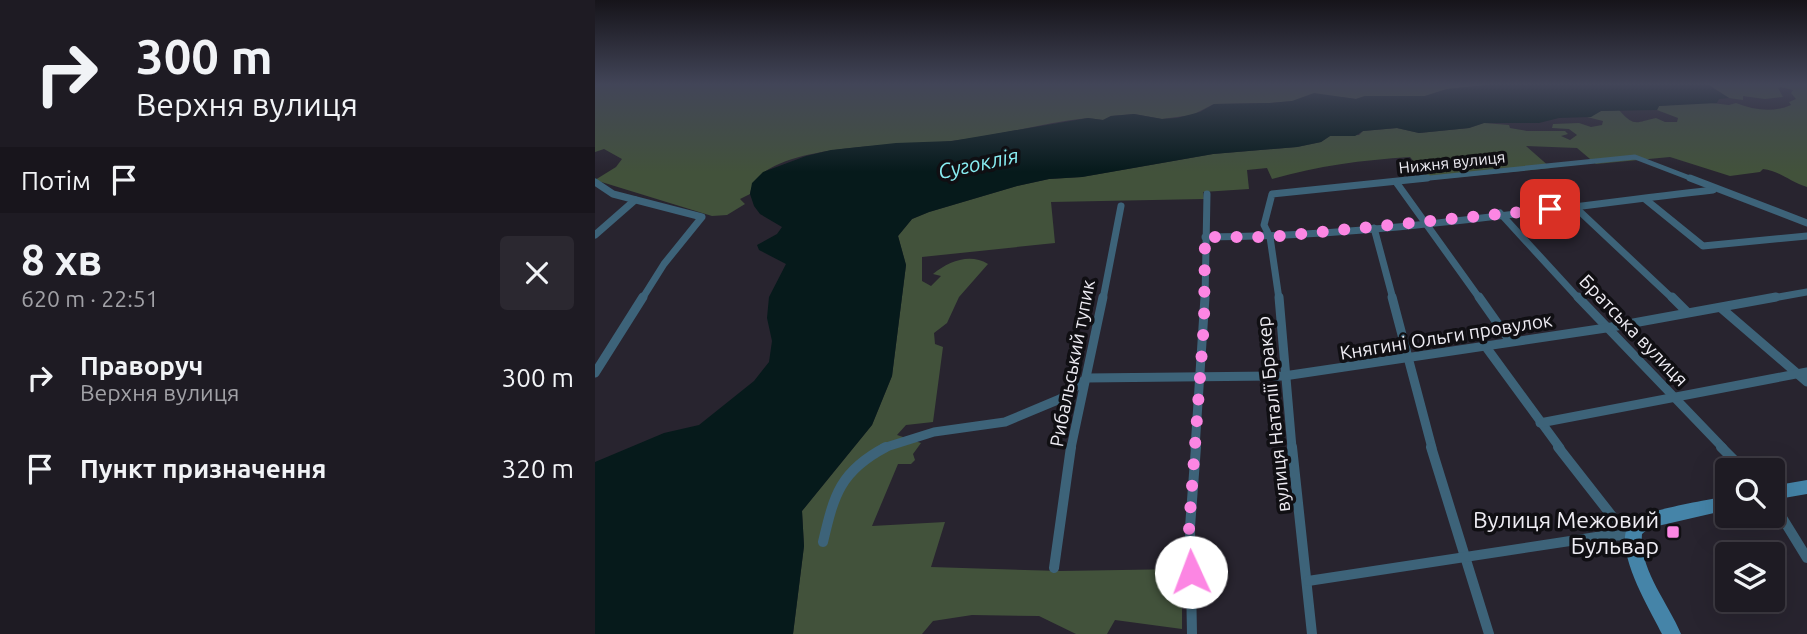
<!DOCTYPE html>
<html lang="uk">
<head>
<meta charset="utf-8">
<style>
  body { margin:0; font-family:Ubuntu,sans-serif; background:#2b2830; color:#f1f3f6; height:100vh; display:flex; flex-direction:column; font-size:26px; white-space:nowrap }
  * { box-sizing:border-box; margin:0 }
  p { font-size:23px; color:#a1a1a6 }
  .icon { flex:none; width:38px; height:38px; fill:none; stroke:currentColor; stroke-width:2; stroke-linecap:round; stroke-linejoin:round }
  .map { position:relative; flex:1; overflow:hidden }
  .side { display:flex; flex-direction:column; background:#1e1b23; width:595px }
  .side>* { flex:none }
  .banner { background:#1e1b23; color:#f1f3f6; overflow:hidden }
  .controls { position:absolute; left:1120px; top:458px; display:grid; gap:14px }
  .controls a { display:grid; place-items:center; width:70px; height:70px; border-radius:7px; background:#1e1b23; box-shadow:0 7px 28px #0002,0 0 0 2px #3c3941; font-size:35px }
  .pin { position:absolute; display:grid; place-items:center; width:60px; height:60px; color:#fff; margin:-30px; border-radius:14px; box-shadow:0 4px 10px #0006 }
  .me { position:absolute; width:77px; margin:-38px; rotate:358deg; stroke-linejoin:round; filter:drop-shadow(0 0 5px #0008) }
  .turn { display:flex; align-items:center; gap:24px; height:147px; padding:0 21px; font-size:32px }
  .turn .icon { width:91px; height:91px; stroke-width:2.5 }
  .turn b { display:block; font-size:49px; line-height:60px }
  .then { display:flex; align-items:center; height:66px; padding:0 21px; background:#0003; gap:14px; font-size:26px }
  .round { display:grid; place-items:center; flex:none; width:74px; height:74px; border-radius:7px; background:#2b2830 }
  .head { display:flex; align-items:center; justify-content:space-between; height:119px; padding:0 21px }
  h1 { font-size:42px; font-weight:700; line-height:52px }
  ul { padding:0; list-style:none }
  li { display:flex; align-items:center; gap:21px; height:91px; padding:0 21px }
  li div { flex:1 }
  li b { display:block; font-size:26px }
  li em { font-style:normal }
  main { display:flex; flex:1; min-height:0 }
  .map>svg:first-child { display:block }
  .green { fill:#42523b }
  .water { fill:#061a1b }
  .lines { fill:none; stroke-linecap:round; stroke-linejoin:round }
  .street-far3 { stroke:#3d6379; stroke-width:5 }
  .street-far2 { stroke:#3d6379; stroke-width:7 }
  .street-far1 { stroke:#3d6379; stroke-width:9 }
  .street { stroke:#3d6379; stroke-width:10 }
  .secondary { fill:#4584a8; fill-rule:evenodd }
  .route { stroke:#fc86e3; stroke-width:12; stroke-dasharray:0 21.6 }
  .poi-dot { fill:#fc86e3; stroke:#100f13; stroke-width:2.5 }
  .labels { text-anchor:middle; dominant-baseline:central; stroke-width:7; stroke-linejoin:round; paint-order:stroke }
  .far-street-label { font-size:16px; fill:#efedf4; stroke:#100f13 }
  .street-label { font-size:19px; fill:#efedf4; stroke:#100f13 }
  .water-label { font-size:21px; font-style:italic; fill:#88edf2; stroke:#100f13 }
  .near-poi-label { font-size:23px; fill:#efedf4; stroke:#100f13; text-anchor:end }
</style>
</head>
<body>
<main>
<section class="side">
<div class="banner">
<div class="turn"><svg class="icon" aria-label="right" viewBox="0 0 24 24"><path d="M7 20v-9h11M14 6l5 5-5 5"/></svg><div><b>300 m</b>Верхня вулиця</div></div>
<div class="then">Потім<svg class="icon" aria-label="arrive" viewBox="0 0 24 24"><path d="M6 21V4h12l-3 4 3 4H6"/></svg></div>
</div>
<div class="head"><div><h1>8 хв</h1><p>620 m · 22:51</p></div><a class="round"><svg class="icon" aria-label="close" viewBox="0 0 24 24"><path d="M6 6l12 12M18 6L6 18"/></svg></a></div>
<ul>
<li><svg class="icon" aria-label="right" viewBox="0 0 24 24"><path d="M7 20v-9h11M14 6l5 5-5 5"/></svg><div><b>Праворуч</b><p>Верхня вулиця</p></div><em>300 m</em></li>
<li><svg class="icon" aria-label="arrive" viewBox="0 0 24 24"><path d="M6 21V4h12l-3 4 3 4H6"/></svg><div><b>Пункт призначення</b></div><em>320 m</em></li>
</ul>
</section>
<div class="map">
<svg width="1212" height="634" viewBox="0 0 1212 634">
  <rect width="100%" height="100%" fill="#28242f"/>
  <g class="green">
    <path d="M4,84H902L852,89L830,96H770L761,99L746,97L675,103L619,104L597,115L567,119L539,114L516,116L508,120L493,118C446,123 403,136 356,141C316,146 162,141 155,194L145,199L150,204L132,215L117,216L0,180L21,167L27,159L9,149L0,152V86Z"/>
    <path d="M1112,84H1212V187C1195,182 1185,171 1168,169L1165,172L1135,176L1075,157L1001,164L982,148L931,146L956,168L834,180L815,157C767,160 723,166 677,179L672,168L652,170L654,189L608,192L609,199L456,202L460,243L327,257V281L336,286L346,276L338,274C354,261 375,253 393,264L364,297L352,323L339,333L340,344L348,347L338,422L311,425L302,435L326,443L318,454L320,460L316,464H303L277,526L350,522L336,567L465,571L587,569V629L520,620L512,634H481L444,616L377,615L338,621L327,634H198L209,546L207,511L277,425L297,376L311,265L303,236L317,219L334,212L422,186L454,179L487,177L618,154L702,147L726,142L735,136L764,135L768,131L802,128L824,133L874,128L889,123L914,125L915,128L932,131H970L973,134L966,136L975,140L982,135L974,129L957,128L958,124L984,123L996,127L1007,125L1008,121L992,117L1006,111L1024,110C1040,128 1041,122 1061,118L1070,122H1082L1083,118L1062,110L1064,106L1108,102L1134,105L1141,103C1159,110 1178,113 1196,105L1194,102L1201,99L1196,93L1198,90L1186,87L1183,88L1188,97L1170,99L1148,96V100L1134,98Z"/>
  </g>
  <path class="water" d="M902,84H1112L1134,98L1124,99L1122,103L1064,106L1062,110L1006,111L996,117L964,118L944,123H889L874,128L824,133L802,128L768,131L760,136H735L726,142L702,147L618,154L487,177L454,179L422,186L334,212L317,219L303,236L311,265L297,376L277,425L207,511L209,546L198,634H0V462L69,433L104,425L159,381L174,362L177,341L172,318L174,297L191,264L164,250L162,245L182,234L187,227L165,214L159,206L155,194L157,183L168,172L211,156L236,150L301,143L357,141L493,118L508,120L516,116L539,114L567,119L582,118L605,112L619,104L675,103L697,101L719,93L761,99L770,96H830L852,89Z"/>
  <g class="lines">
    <path class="street-far3" d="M815,180L1040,157L1100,180"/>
    <g class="street-far2">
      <path d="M1095,178L1212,223"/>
      <path d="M0,182L18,194L107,217L69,264L47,299"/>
      <path d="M801,182L885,299"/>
      <path d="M1050,199L1108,246L1212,236"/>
      <path d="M980,207L1078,299"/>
      <path d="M905,213L984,299"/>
      <path d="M779,228L798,299"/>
      <path d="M0,235L40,200"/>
      <path d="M610,237C778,237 951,209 1118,190"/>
      <path d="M508,299L526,206"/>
      <path d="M610,299L612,194"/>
      <path d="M684,299L675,237L669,225L677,194L832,178"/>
      <path d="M1172,299L1212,292"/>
    </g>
    <g class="street-far1">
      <path d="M684,297L697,448"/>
      <path d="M797,297L837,448"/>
      <path d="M884,297L915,341"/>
      <path d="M983,297L1128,448"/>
      <path d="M1077,297L1092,312"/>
      <path d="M1126,308L1212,382"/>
      <path d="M891,347L965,448"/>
      <path d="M0,373L48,297"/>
      <path d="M945,423L1212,372"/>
      <path d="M288,448L339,432L410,422L465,399L492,378L689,376L1011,328L1181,297"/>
      <path d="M476,448L508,297"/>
      <path d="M600,448L610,297"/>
    </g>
    <g class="street">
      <path d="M697,447L717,634"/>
      <path d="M836,447L894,634"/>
      <path d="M963,447L1024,525L1038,535"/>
      <path d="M1126,447L1150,471"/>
      <path d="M1178,503L1212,558"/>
      <path d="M228,542C239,495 245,471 291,447"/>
      <path d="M459,568L476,447"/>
      <path d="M713,581L1008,536L1038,535"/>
      <path d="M597,634L595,527L601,447"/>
    </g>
    <g class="secondary">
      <path d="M1212,480V494L1178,500V486Z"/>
      <path d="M1132,496V510L1054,528L1047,534C1044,570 1073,602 1086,634H1067C1056,611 1012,541 1038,520C1051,510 1113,500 1132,496Z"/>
    </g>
  </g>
  <linearGradient id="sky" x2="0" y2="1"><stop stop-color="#16141a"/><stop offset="0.49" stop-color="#424558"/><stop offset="1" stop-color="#424558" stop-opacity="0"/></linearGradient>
  <rect width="1212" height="172" fill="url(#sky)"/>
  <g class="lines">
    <path class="route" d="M596,572L594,527L609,323L610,237H675L955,209"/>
  </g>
  <rect class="poi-dot" x="1071" y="525" width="14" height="14" rx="3.5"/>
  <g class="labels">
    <g class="far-street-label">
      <text transform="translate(857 162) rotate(-6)">Нижня вулиця</text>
    </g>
    <g class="street-label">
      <text transform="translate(1039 330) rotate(46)">Братська вулиця</text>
      <text transform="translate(851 336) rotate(-9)">Княгині Ольги провулок</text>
      <text transform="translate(477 363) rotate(-79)">Рибальський тупик</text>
      <text transform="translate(678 414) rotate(-96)">вулиця Наталії Бракер</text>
    </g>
    <g class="water-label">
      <text transform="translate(383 163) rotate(-12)">Сугоклія</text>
    </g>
    <g class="near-poi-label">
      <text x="1064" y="519">Вулиця Межовий<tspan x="1064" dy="26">Бульвар</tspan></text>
    </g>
  </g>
</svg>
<div class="controls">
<a><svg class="icon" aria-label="search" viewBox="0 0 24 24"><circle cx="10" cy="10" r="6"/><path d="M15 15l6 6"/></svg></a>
<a><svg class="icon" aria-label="layers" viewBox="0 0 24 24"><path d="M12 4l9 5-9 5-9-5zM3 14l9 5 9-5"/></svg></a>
</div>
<div class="pin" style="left:955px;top:209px;background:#d93025"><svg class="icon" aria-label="arrive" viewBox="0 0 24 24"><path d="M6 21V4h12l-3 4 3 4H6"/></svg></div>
<svg class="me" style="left:596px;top:572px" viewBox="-20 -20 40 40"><circle r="19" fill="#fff"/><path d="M0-13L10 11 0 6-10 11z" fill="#fc86e3"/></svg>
</div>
</main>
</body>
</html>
